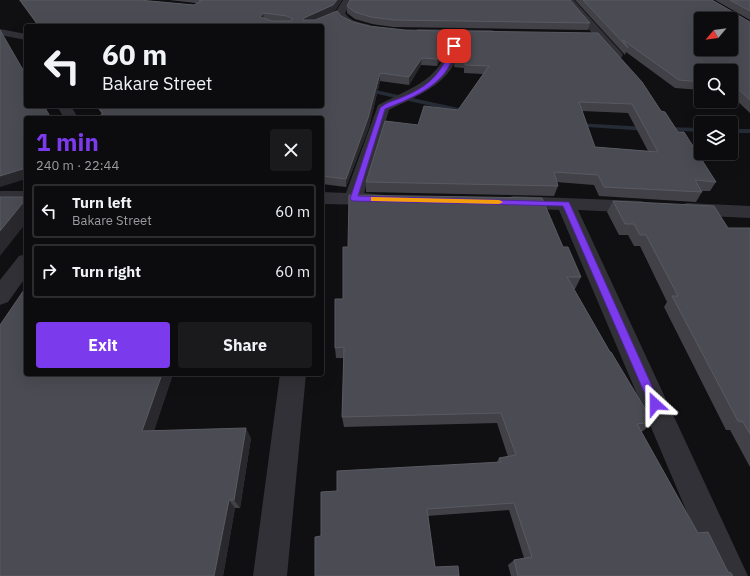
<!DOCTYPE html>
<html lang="en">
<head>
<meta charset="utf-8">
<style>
  body { margin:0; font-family:"IBM Plex Sans",sans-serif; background:#1a1a1c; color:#f1f3f6; height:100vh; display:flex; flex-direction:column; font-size:15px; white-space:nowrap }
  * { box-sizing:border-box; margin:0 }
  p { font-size:13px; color:#9a9b9e }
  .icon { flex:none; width:22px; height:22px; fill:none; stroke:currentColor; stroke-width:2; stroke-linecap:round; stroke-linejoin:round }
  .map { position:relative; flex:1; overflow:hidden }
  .sheet { position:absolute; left:24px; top:116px; width:300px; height:260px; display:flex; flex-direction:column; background:#0c0c0e; border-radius:4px; box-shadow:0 4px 16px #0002,0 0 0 1px #2c2c2e }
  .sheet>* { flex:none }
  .guide { position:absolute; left:24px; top:24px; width:300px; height:84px; border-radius:4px; box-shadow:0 4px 16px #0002,0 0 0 1px #2c2c2e; background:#0c0c0e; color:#f1f3f6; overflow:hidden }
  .needle { width:26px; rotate:241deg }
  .fabs { position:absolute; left:694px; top:12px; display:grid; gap:8px }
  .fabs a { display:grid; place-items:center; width:44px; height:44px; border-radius:4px; background:#0c0c0e; box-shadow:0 4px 16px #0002,0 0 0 1px #2c2c2e; font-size:20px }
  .pin { position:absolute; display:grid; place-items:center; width:34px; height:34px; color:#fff; margin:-17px; border-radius:8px; box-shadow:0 2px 6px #0006 }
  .me { position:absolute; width:44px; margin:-22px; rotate:336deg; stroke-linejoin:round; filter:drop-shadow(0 0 3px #0008) }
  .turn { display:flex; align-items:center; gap:14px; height:84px; padding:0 12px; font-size:18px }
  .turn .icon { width:52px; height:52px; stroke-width:2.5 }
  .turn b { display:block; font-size:28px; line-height:34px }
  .round { display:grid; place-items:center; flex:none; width:42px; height:42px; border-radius:4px; background:#1a1a1c }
  .headline { display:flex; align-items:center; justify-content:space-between; height:68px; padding:0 12px }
  h1 { font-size:24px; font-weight:700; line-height:30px; color:#7c3aed }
  .action { display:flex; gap:8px; margin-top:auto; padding:8px 12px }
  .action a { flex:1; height:46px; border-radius:4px; background:#7c3aed; color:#fff; font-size:16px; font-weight:700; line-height:46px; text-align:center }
  .action a+a { background:#1a1a1c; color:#f1f3f6 }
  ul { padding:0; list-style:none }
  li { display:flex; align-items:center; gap:12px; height:54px; margin:0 8px 6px; padding:0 4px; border:2px solid #2c2c2e; border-radius:4px }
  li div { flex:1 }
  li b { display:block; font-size:15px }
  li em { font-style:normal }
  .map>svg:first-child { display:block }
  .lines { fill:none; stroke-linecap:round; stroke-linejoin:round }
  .stream { fill:#262c36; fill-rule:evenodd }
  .street { fill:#313137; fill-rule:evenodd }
  .wall { fill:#414147; fill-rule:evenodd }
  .shaded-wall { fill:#29292d }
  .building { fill:#4b4c53; stroke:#595a62; fill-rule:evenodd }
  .route { fill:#7c3aed; stroke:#51269a }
  .slow { fill:#f59e0b }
</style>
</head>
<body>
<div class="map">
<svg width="750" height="576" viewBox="0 0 750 576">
  <rect width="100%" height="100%" fill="#101012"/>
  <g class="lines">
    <g class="stream">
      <path d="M366,88L463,109L466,111L463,113L364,91V89Z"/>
      <path d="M575,123L648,127L651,129L648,131L573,126L572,125Z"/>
      <path d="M665,127L701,128V132L663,130V128Z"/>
      <rect x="731" y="129" width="19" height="4"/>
    </g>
    <g class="street">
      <path d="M343,0H353L345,13C350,22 361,22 370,25L371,27L370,29C357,32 340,25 335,13Z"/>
      <path d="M564,0H574L621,52L623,55L621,58H613Z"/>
      <path d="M0,29L26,34V40L0,35Z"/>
      <path d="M418,29L492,30L498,33L492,36H460C461,80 423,93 389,110L364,193L385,195L388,199L385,203L379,205L322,204V192L346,193L378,105C410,88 447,79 448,36L414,34L412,32Z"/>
      <path d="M57,106H71L78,118H64Z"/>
      <rect x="0" y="191" width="26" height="12"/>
      <path d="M513,196L641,201L648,203L650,207L648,211L641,213L578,210L748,576H714L559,210L513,208L507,206L504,202L507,198Z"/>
      <path d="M687,203L750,206V218L687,215L680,213L678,209L680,205Z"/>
      <path d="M26,254V277L8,302L0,305V280L19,256Z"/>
      <path d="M280,374H306L287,576H253Z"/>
    </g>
  </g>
  <g class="wall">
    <path d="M19,0H139L194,5L197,3H196L169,0H342L334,12L314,20L341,16L353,22L445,51L437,66L421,65L409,85L380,81L369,127L346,187L322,184V118L102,114L96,106H322V26H38Z"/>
    <path d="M575,0H712L750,22V113L731,95V71H701V90L675,88L626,52L625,55Z"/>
    <path d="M715,0H750V20Z"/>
    <path d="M347,6L590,23L588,30L393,27L372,24L355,19L347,13Z"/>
    <path d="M461,45L661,111L716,182L710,191H701L702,192L696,202L599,196L594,185L556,182L558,186L554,196L366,192V182L418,125L458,110L483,74L464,73V68L454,67L455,59ZM582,111L628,113L648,151L595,147Z"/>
    <path d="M613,201L728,228H750V467L730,430H726L664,307L667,302L640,246H634L628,235H619L607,212Z"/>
    <path d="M563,247L581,277L575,289H574L610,352L653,422L643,431L641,432L698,533L728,572L733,576H511L508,565L514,560L524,558L509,510L427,516L435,567L459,576L321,536L337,491L497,462L499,458L508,457L497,423L344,427L342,417L344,358H336L335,348L343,299Z"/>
    <path d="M26,287L173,374L154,430L251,438L240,508H235L223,576Z"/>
  </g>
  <g class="shaded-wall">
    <path d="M337,0H342L334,12L304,25L303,20L304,18Z"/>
    <path d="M263,13L264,20L260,17Z"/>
    <path d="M447,31L445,51L437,66L438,59Z"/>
    <path d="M422,58L421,65L409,85V77Z"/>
    <path d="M380,73V81L369,127L346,187V179Z"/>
    <path d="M26,168V179L0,187V176Z"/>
    <path d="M26,199V223L0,256V231Z"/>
    <path d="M162,374H173L151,440L142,431Z"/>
    <path d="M246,428L251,438L240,508L234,500Z"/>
    <path d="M229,500L235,508L223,576H214Z"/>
  </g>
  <g class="building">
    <path d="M20,0H139L194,5L201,1L199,0H337L333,5L304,18L303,20H315L337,11L341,16L353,22L369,26L405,30L447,31L445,44L438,59L422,58L409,77L380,73L368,118L346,179L322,176V118H103L101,114H103L98,106H322V26H39ZM263,13L287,16L293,19L291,21H272L260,17Z"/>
    <path d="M350,0H570L590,23L394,20L371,17L355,12L347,6Z"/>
    <path d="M583,0H712L750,22V100L736,87H731V71H701V82L679,80L623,40L628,48ZM701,19H731V49H701Z"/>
    <path d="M730,0H750V11Z"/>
    <path d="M0,30L26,75V106H44L51,118H26V168L0,176Z"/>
    <path d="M462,31L598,33L642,82L661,111L665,112L678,132H684L716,182L695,180L702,192L604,187L598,175L554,172L558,186L366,182L385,121L418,125L424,106L458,110L489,66L465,65V60L455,59L461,44ZM579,102L632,104L658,152L595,147Z"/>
    <path d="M349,195L542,198L563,247H568L581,277H567L610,352H611L653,422L637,424L698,533L708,532L728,572L731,573L733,576H518L514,560L532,557L514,503L427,509L435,567L458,566L459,576H315V537L321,536V492L337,491V471L501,462L499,458L516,455L501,413L342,417L344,347L335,348V299H343V247H348Z"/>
    <path d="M0,197H26V199L0,231Z"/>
    <path d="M613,201L714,206L728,228H750V434L743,422L738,421L672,296H678L646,235H640L634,224H625Z"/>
    <path d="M26,287V374H162L142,431L246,428L234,500H229L214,576H0V325Z"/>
  </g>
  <path class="route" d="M454,45L456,46C454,52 453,58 450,64C439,88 409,99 385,109L358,196L569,202L660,404L659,408L655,409L651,408L563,206L353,201L350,199L380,108C386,102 397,100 405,96C431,85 442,72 452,46Z"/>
  <path class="slow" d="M371,197L499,200L503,202L499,204L374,201H371Z"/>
</svg>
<div class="fabs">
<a><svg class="needle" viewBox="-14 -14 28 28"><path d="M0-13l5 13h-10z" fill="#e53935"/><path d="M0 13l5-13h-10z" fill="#9a9b9e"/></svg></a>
<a><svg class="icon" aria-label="search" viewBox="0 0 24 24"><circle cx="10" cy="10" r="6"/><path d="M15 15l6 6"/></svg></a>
<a><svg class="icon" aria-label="layers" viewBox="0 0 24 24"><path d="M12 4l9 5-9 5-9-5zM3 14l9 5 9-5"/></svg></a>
</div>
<div class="pin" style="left:454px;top:46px;background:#d93025"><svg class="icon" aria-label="arrive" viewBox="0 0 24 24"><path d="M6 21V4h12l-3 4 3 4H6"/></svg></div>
<svg class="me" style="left:655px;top:404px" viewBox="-20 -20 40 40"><path d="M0-17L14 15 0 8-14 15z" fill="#7c3aed" stroke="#fff" stroke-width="4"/></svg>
<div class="guide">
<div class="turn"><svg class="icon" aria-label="left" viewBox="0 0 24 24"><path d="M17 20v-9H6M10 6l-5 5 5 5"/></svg><div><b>60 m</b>Bakare Street</div></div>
</div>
<section class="sheet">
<div class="headline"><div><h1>1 min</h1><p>240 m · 22:44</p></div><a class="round"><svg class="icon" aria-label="close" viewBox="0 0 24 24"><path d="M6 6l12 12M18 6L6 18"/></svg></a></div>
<ul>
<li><svg class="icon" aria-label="left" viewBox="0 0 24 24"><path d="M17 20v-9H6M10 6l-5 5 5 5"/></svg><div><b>Turn left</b><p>Bakare Street</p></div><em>60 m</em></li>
<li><svg class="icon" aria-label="right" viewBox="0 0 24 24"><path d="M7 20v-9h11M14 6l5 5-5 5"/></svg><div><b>Turn right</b></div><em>60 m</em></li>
</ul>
<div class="action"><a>Exit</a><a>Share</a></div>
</section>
</div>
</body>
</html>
